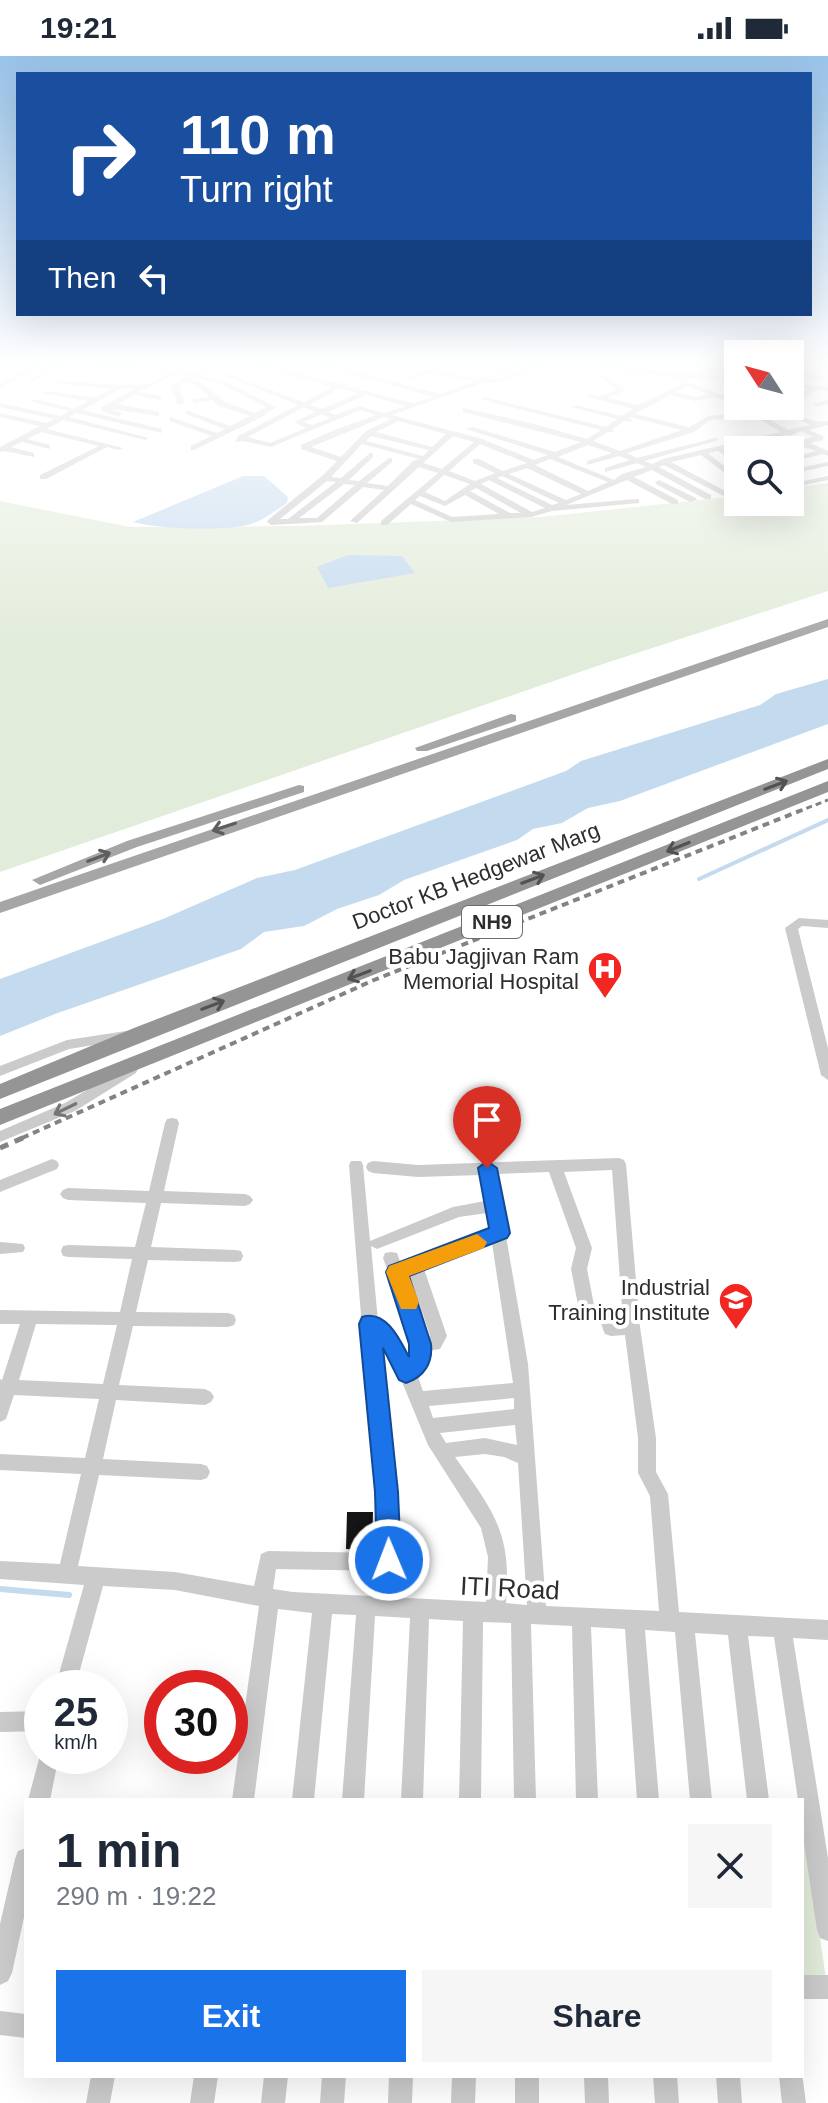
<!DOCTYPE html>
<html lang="en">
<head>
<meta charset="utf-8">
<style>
  body { margin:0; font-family:Arial,sans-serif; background:#f6f6f7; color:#1f2937; height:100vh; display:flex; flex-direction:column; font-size:30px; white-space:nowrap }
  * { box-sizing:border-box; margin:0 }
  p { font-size:26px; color:#747a83 }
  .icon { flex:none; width:44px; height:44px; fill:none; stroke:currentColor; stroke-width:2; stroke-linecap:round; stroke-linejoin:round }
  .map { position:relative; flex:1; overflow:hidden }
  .drawer { position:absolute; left:24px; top:1742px; width:780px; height:280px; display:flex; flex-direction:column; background:#fff; border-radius:0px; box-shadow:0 8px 32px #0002 }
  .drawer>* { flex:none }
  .guide { position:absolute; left:16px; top:16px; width:796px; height:244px; border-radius:0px; box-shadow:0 8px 32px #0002; background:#1a4fa0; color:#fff; overflow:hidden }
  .needle { width:52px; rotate:306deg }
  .controls { position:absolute; left:724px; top:284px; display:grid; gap:16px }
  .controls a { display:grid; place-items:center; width:80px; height:80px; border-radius:0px; background:#fff; box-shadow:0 8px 32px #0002; font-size:40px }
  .speed { position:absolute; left:24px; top:1614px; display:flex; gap:16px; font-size:40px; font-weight:700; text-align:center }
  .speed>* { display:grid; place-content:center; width:104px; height:104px; border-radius:50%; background:#fff; box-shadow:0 8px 32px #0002; line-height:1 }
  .speed small { font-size:20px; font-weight:400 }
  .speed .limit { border:12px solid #d22; background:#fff; color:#111 }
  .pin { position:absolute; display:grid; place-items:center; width:68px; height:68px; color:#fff; margin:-82px -34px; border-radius:50% 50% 50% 0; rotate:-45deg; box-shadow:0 0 8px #0007 }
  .pin .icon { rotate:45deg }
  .me { position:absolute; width:88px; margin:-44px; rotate:359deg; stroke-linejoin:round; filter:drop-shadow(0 0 6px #0008) }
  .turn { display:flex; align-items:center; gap:28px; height:168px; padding:0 32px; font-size:36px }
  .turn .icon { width:104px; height:104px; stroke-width:2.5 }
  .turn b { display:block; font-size:56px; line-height:68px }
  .then { display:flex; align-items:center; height:76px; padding:0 32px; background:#0003; gap:16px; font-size:30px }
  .round { display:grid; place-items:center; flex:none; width:84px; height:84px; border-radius:0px; background:#f6f6f7 }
  .head { display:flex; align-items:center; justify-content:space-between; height:136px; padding:0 32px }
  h1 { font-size:48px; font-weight:700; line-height:60px }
  .primary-button { display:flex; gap:16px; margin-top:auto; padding:16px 32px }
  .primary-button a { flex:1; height:92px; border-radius:0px; background:#1a73e8; color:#fff; font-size:32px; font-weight:700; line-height:92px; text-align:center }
  .primary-button a+a { background:#f6f6f7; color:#1f2937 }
  .status { display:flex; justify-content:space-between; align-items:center; height:56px; padding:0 40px; background:#fff; direction:ltr }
  .status svg { height:22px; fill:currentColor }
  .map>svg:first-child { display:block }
  .green { fill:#e2ecda }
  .water { fill:#c4daee }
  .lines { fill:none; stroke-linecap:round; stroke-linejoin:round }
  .stream-far1 { stroke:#c4daee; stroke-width:4 }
  .stream { stroke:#c4daee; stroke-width:6 }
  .building { fill:#151515 }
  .minor { fill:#cbcbcb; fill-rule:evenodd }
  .major { fill:#a6a6a6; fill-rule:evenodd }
  .highway { fill:#959595; fill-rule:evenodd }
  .rail-far2 { stroke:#838383; stroke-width:3; stroke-dasharray:6 4; stroke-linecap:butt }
  .rail-far1 { stroke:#838383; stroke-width:4; stroke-dasharray:7 5; stroke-linecap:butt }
  .rail { stroke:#838383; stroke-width:5; stroke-dasharray:9 7; stroke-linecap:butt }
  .oneway { stroke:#525252 }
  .oneway2 { stroke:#5e5e5e }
  .oneway3 { stroke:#757575 }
  .route { fill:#1a73e8; stroke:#114b97; stroke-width:2 }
  .slow { fill:#f59e0b }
  .labels { text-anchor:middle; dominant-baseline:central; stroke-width:8; stroke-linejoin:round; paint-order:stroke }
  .shield { fill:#fff; stroke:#6d6d6d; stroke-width:2 }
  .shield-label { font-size:20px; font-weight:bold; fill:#2e2e2e }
  .street-label { font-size:22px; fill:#2e2e2e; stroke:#fff }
  .poi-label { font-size:22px; fill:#2e2e2e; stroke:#fff; text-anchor:end }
  .near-street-label { font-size:26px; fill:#2e2e2e; stroke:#fff }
</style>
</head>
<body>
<div class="status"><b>19:21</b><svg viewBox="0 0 49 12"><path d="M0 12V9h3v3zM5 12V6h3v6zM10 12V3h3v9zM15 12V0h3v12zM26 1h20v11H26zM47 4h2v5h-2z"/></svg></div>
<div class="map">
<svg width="828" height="2047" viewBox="0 0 828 2047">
  <rect width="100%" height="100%" fill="#fff"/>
  <g class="green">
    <path d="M828,427V535L603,608L0,816V445L130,471L299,470L541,461L738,440V446H790V432Z"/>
    <path d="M802,1787L806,1788L826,1923L802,1922Z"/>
  </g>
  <g class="water">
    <path d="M243,420H264L288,441L287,447C273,456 259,468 242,470C212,475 162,473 133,466Z"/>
    <path d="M348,499L402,500L415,517L328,532L317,511Z"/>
    <path d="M828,623V668L620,745L588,752L562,767L533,773L517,784L404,824L379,839L337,853L304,870L264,876L241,893L55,958L0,980V923L163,863L257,822L295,814L566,715L581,705L760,649L776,638Z"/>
  </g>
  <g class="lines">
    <path class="stream-far1" d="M699,823L828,764"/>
    <path class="stream" d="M0,1533L69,1539"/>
  </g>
  <path class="building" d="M347,1456H373L372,1494L346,1493Z"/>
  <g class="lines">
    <g class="minor">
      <path d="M31,309H39L0,333V328Z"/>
      <path d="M51,309H59L33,326H29V324Z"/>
      <path d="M83,309H113L192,317L207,310L209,313L199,319L227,327L276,351L260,362L194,394H191V390L211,380L170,365V361L217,377L225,373L186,358V354L230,370L250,360L219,350L213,344L193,347V343L209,341L197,329L187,325L178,331L185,347L178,349L171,330L187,320L177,318L139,336L161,340V344L134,339L118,348L159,356V360L111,353L122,357L119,361L102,355V351L136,332H123L82,354L162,373V377L76,357L69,361L149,382L145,384L63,364L47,373L123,392L119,394L107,391L46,423H40V419L99,390L41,376L27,383L50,389V393L22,386L11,391L34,397V401L5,395L0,396V391L40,370L0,361V357L46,367L55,363L0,351V347L61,360L69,355L30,345L34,343L74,353L88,345L42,337L46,335L95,342L112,333L57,327L60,325L119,329L148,328L168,317ZM194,321L223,329L266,351L255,357L225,346L220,343L222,340L216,339L201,327L192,323Z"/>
      <path d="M255,309H266L338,328L343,326L346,328L345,330L413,347L434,341L318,309H329L441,338L476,325L425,317L411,324L406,323C433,303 451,322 481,322C494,321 504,309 517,309L492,323L496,324L533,309H542L499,327L485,326L392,359L482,383L534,404L548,399L466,373L473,371L555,396L581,386L463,356V352L531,367L587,383L601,374L480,343L484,341L606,371L617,363L571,351L575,349L622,360L633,353L589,341V339L600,340L617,334L596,318V316H600L625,334L608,342L638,349L683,328C661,312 627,322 602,309L738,322V326L684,322L690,327L738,345V349L715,341L695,345L670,339L635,358L689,371L708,360L749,357L745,354L749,352L788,374L810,369L772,350C793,350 808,369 828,365V369L809,374L823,380V384L810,387L828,395V400L823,398L790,406V402L816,395C795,386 786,394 764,394L813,381L801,375L790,380L786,379L725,393L738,402V408L718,395L708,397L738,421V427L701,399L671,406L727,436V440H724L664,409L659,411L711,439V443H705L652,414L634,421L678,444V448H672L627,424L566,449L636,443H639V447L552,455L531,461L451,466L411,448L387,469H381V465L438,417L419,411L357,467L350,465L384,434L363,431L322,466L271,469L267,466L268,464L322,420L337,405L301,393V389L327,377L376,359L360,354L271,391L243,385L235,386L238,380L298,349L216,316V314L304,346L333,331ZM688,330L709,338L695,341L676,336ZM340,332L359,337L322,353L310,349ZM366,339L406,350L384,357L359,350L336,359L328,356ZM304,351L315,356L294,366L306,372L270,387L248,381ZM322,358L330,362L312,369L304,366ZM384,361L391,363L366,375L341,401L311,391ZM630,361L682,374L620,395L593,385L608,376H613V373L624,365L632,366ZM756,361L781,376L666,402L652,408L644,405L719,384L715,382L637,402L627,397L694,376L710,364ZM398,365L446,378L432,391L376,376ZM371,380L429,394L423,400L366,385ZM453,380L474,386L442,413L423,407ZM362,388L419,403L413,405L388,430L367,427L392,406V402H389L359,425L349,424L373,401V397H370L341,422L331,421ZM480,388L527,407L503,415L479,403H473V407L495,417L475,425L449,415ZM588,389L612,397L587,405V409L619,400L630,404L605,412V416L637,407L646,411L622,418L614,424L558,401ZM550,403L608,426L588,435L535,409ZM527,412L581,438L566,444L509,418ZM444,419L470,428L445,445L425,436ZM502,420L559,447L552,449L497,422ZM489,424L545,452L532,456L481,428ZM327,425L336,426L288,463H280ZM344,428L355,429L317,462H299ZM476,432L521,457H510L470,435ZM465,439L499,458L452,461L415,444L420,440L445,450Z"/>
      <path d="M733,309H738V312L711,318L708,316Z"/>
      <path d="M790,309L807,318L826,322C814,327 801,321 790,314Z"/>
      <path d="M816,309H828V312Z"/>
      <path d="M790,328L828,331V335L817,334L790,347V342L808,333L790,332Z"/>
      <path d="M828,344V348L817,350L813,348Z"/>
      <path d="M828,406V410L790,418V414Z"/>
      <path d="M828,420V424L790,432V428Z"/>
      <path d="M659,424L696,442L697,444L690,446L656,428L655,426Z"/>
      <path d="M799,862L828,864V872L802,870L798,873L828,992V1024L821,1019L785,872Z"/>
      <path d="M126,975L131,977L133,980L131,983L69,993L0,1020V1010L67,984Z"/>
      <path d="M131,1008L136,1009L138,1013L136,1017L75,1055L0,1086V1075L65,1047Z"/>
      <path d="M172,1062L177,1063L179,1067L164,1135L245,1138L250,1140L253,1144L250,1148L245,1150L161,1147L151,1191L235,1194L241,1195L243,1200L241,1205L235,1206L148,1204L136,1256L228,1257L234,1259L236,1264L234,1269L228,1271L133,1270L119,1329L205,1333L211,1336L214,1341L211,1346L205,1349L116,1344L103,1403L201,1408L207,1410L210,1416L207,1422L201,1424L99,1419L78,1510L175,1516L254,1530L261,1498L268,1495L380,1497L349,1109L351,1105H361L363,1109L370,1185L453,1151L485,1145L481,1119L418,1121L373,1117L368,1115L366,1111L368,1107L373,1105L418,1109L619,1102L624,1104L626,1108L640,1271L656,1382V1416L668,1438L679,1556L828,1564V1584L793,1582L828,1802V1885L820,1882L817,1874L802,1774V1744H798L774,1581L748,1580L769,1744H747L728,1579L695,1577L712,1744H690L675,1576L645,1574L659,1744H637L625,1573L591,1571L598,1744H576L572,1570L531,1568L536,1744H514L511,1567L483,1566L481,1744H459L463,1565L429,1563L423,1744H401L410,1562L375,1560L364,1744H342L356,1559L332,1558L314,1744H292L312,1557L278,1553L254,1744H232L259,1550L175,1534L103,1530L75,1632H55L84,1529L0,1523V1505L60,1508L81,1418L0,1414V1398L85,1402L99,1343L14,1339L6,1363L0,1366V1323L2,1324L20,1268H0V1254L120,1256L132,1203L69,1201L63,1200L61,1195L63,1190L69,1189L135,1191L146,1147L68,1144L63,1142L60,1138L63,1134L68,1132L149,1135L165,1067L167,1063ZM612,1114L623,1265H618L615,1250L609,1248L603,1250C599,1258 601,1270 605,1278L611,1280L625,1279L638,1382V1417L650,1440L659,1555L546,1550L528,1308L506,1180L508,1177L505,1172L495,1118L549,1116L576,1192L571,1213L579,1254L581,1259L587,1261L593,1259L595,1254L587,1213L592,1192L564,1116ZM487,1157L490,1174L401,1208L397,1197L391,1196L385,1197L383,1202L409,1272L410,1304L399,1285L378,1265L371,1190L377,1193L459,1161ZM492,1187L513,1327L423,1335L417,1318L427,1306V1295L440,1293L447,1280L424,1213ZM409,1218L430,1279L429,1281H426L425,1272L406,1220ZM36,1268L117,1269L103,1328L19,1324ZM380,1287L395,1309L428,1389L481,1472L488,1501L486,1546L293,1536L273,1533L276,1513L385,1515C393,1512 396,1508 399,1500ZM514,1342V1353L433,1362L429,1350ZM515,1369L517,1389L485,1382L446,1387L440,1377ZM485,1398L504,1401L518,1407L527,1549L506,1547C512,1477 494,1456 455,1401Z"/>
      <path d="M52,1103L57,1105L59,1109L57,1113L0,1136V1124Z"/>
      <path d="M0,1186L23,1188L25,1192L23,1196L0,1198Z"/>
      <path d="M42,1655V1675L0,1676V1656Z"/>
      <path d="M42,1692V1700H59L50,1744H28Z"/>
      <path d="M26,1792V1852L12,1917L8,1925L0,1929V1868L15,1803L18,1795Z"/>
      <rect x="802" y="1919" width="26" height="24"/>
      <path d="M0,1955L26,1958V1982L0,1979Z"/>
      <path d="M802,2017L806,2047H782L779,2020H802Z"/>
      <path d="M91,2020H115L110,2047H86Z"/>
      <path d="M194,2020H218L214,2047H190Z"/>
      <path d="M264,2020H288L285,2047H261Z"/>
      <path d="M322,2020H346L344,2047H320Z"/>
      <path d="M389,2020H413L412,2047H388Z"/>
      <path d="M452,2020H476L475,2047H451Z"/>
      <rect x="515" y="2020" width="24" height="27"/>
      <path d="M584,2020H608L609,2047H585Z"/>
      <path d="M653,2020H677L679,2047H655Z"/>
      <path d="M716,2020H740L742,2047H718Z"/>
    </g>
    <g class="major">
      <path d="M828,563V571L0,857V846L55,827Z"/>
      <path d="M511,658L516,659V665L427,695H417L415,692Z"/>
      <path d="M299,729L304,730V736L137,791L45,827L40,829L32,824L127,785Z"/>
    </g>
    <g class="highway">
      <path d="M828,703V713L0,1043V1028L134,972Z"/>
      <path d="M828,725V736L0,1069V1053Z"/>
    </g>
    <path class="rail-far2" d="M797,756L828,744"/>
    <path class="rail-far1" d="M22,1082L374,924L802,754"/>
    <path class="rail" d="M0,1092L27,1080"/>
  </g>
  <defs><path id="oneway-shaft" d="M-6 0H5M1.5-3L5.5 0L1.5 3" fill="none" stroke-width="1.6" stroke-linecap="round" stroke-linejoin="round" transform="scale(2)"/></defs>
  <g class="oneway">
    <use href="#oneway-shaft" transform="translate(776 729) rotate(-21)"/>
    <use href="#oneway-shaft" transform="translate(678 791) rotate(158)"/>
    <use href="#oneway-shaft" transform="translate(533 823) rotate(-21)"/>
    <use href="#oneway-shaft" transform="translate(359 919) rotate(159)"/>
    <use href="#oneway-shaft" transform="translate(213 949) rotate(-21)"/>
  </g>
  <g class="oneway2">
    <use href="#oneway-shaft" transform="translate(224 771) rotate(162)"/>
    <use href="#oneway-shaft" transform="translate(99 801) rotate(-21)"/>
  </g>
  <use class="oneway3" href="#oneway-shaft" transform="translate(65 1053) rotate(154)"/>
  <linearGradient id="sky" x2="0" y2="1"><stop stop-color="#99c3ea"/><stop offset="0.52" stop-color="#fff"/><stop offset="1" stop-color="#fff" stop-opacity="0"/></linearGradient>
  <rect width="828" height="596" fill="url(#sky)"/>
  <path class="route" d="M487,1105L497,1112L510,1177L507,1182L409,1220L431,1288C433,1307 424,1321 406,1327L399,1324L383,1292L398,1436L401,1504L397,1512L389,1516L380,1512L377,1504L375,1436L359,1268L362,1261C386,1253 400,1284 409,1301V1288L386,1216L389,1210L489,1172L478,1112Z"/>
  <path class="slow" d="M477,1178L487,1186L484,1192L409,1220L419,1246L416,1253H401L386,1216L389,1210Z"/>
  <defs>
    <g id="hospital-pin" transform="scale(1.8)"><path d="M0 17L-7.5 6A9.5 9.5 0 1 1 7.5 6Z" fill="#f32721" stroke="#fff"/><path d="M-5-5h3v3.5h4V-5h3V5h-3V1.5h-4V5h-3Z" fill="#fff"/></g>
    <g id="university-pin" transform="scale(1.8)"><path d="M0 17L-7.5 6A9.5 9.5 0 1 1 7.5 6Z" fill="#f32721" stroke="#fff"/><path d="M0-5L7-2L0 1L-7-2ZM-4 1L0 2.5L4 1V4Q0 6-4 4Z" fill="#fff"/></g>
  </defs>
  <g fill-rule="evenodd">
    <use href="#hospital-pin" x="605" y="913"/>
    <use href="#university-pin" x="736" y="1244"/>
  </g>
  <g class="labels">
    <rect class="shield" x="462" y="850" width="60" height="32" rx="6"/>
    <g class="shield-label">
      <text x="492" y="866">NH9</text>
    </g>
    <g class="street-label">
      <text transform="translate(476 820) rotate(-21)">Doctor KB Hedgewar Marg</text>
    </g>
    <g class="poi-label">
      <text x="579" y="900">Babu Jagjivan Ram<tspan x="579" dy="25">Memorial Hospital</tspan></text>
      <text x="710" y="1231">Industrial<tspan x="710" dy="25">Training Institute</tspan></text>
    </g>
    <g class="near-street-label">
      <text transform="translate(510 1532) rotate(3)">ITI Road</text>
    </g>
  </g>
</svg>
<div class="controls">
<a><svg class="needle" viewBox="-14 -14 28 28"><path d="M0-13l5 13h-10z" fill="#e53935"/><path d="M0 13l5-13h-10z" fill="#747a83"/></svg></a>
<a><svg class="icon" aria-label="search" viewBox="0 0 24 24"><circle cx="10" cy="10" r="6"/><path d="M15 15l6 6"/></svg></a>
</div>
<div class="speed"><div>25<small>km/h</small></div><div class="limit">30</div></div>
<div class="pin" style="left:487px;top:1112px;background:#d93025"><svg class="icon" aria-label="arrive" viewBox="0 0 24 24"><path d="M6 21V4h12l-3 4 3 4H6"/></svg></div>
<svg class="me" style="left:389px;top:1504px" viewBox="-20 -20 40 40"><circle r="17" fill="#1a73e8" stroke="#fff" stroke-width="3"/><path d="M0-11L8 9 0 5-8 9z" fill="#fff"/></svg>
<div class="guide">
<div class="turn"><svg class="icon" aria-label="right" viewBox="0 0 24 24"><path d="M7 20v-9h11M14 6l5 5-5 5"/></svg><div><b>110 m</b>Turn right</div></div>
<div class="then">Then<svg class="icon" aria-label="left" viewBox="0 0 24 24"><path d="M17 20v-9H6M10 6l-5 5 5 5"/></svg></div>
</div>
<section class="drawer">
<div class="head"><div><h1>1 min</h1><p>290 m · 19:22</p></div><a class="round"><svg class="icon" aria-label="close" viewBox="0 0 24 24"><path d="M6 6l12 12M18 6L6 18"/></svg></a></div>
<div class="primary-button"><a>Exit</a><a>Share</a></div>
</section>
</div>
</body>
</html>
